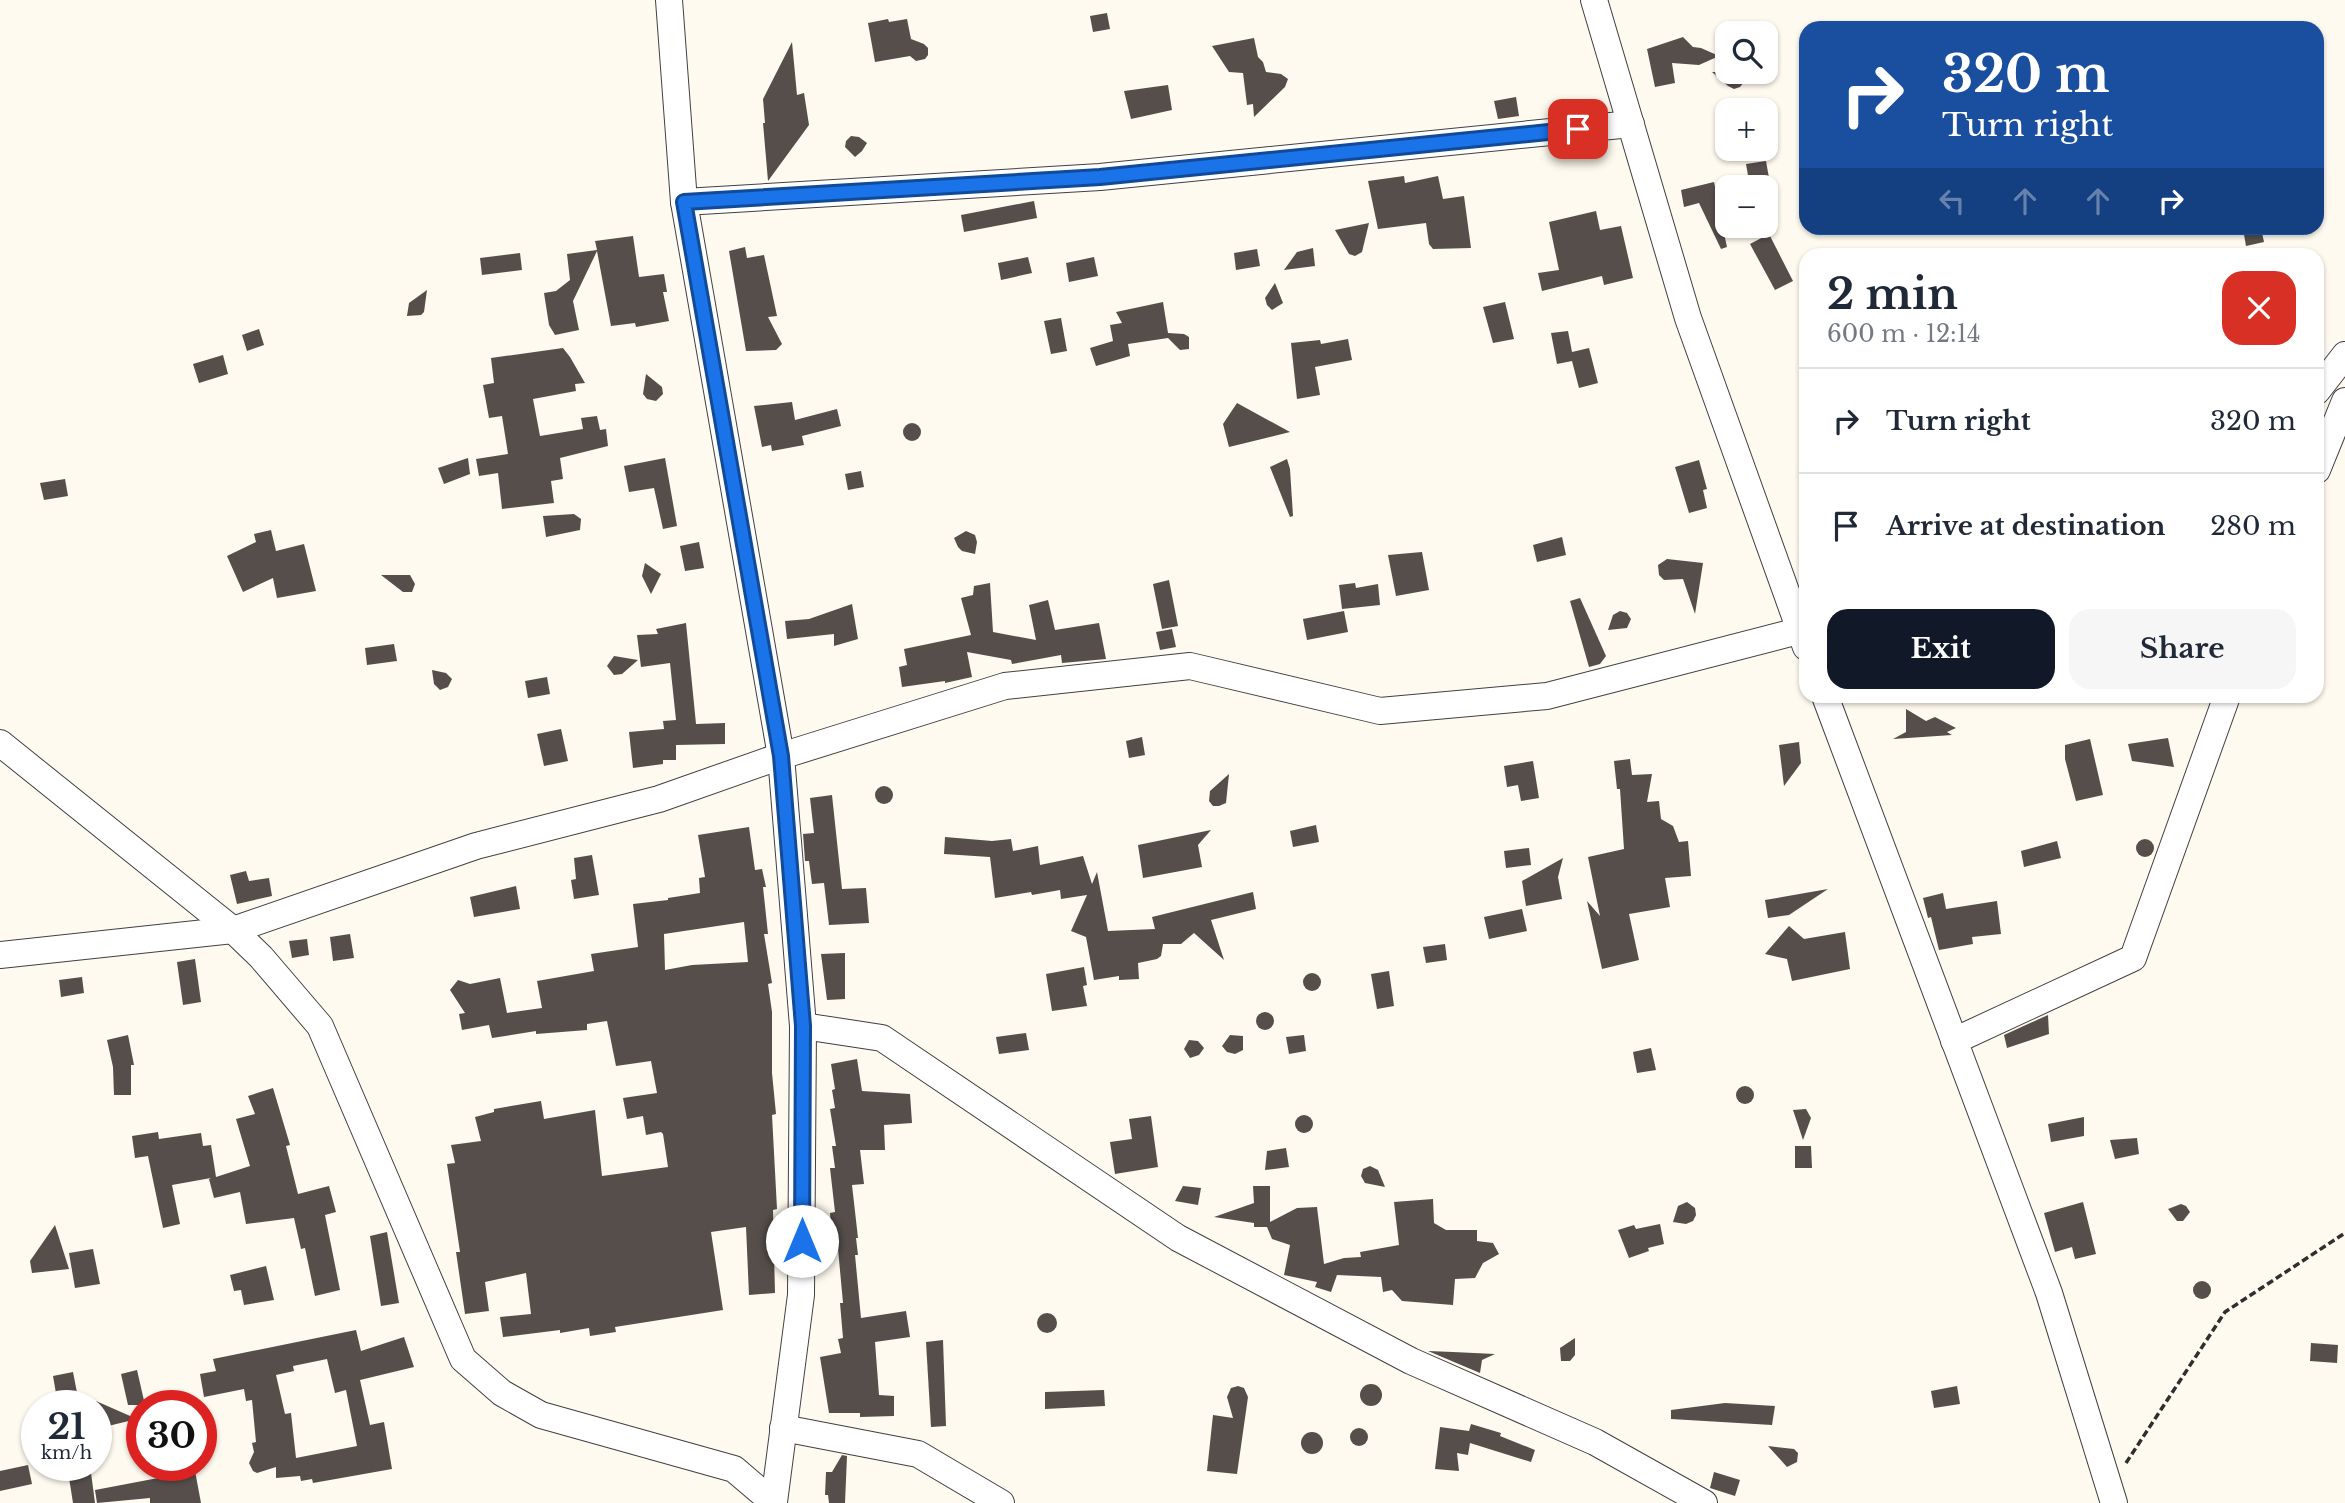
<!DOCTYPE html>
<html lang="en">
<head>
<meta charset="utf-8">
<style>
  body { margin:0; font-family:"Libre Baskerville",serif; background:#f6f6f7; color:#1f2937; height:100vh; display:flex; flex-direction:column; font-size:26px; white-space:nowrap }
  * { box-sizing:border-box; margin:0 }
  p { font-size:23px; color:#747a83 }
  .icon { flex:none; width:38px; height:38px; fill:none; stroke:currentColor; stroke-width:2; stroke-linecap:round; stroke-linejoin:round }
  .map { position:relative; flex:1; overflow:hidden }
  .sheet { position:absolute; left:1799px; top:248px; width:525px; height:455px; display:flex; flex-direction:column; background:#fff; border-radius:21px; box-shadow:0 2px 5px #0004 }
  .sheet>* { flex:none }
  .top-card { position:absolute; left:1799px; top:21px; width:525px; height:214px; border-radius:21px; box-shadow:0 2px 5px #0004; background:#1a4fa0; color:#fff; overflow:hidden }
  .fabs { position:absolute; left:1715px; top:21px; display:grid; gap:14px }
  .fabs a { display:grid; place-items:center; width:63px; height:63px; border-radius:14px; background:#fff; box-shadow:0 2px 5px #0004; font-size:35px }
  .speed { position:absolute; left:21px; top:1390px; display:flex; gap:14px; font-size:35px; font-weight:700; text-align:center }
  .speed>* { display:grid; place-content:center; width:91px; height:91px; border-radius:50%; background:#fff; box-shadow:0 2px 5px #0004; line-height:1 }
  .speed small { font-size:18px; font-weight:400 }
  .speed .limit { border:10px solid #d22; background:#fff; color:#111 }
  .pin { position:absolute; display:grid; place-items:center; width:60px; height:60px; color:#fff; margin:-30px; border-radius:14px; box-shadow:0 4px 10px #0006 }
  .me { position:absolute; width:77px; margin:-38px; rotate:0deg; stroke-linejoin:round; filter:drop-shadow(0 0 5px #0008) }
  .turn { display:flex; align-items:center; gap:24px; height:147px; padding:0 28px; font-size:32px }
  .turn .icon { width:91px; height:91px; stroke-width:2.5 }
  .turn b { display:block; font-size:49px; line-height:60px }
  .lanes { display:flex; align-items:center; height:66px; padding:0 28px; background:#0003; justify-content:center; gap:35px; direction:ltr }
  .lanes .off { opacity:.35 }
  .round { display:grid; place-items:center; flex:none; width:74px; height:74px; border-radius:21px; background:#f6f6f7 }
  .summary { display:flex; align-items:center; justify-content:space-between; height:119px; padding:0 28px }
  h1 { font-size:42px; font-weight:800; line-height:52px }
  .button { display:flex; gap:14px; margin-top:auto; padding:14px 28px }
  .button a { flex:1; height:80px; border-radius:21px; background:#111827; color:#fff; font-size:28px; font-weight:800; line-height:80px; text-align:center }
  .button a+a { background:#f6f6f7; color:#1f2937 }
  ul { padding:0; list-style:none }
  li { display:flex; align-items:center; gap:21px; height:105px; padding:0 28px; border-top:2px solid #e0e1e3 }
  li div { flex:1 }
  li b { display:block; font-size:26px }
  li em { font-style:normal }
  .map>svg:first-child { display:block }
  .building { fill:#554e4a; fill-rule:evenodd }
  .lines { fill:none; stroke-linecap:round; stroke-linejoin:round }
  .minor-casing { stroke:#404040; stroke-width:28 }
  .path { stroke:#2f2f2f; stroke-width:3.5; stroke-dasharray:7 3.5; stroke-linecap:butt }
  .minor { stroke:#fff; stroke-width:26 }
  .route-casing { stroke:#114b97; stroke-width:18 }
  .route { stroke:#1a73e8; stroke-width:12 }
</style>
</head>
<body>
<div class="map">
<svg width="2345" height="1503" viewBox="0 0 2345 1503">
  <rect width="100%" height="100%" fill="#fefaef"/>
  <g class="building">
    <path d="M1107,13L1110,29L1093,32L1090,16Z"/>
    <path d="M888,19L889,22L907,19L911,39L924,44L928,48V55L925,59L916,61L910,56L875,62L868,23Z"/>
    <path d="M1683,37L1693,47L1701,48L1719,56L1699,65L1672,63L1675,83L1655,87L1647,49Z"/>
    <path d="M1254,38L1258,57L1263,62L1266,72L1281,74L1288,79L1285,87L1254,117L1253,104L1247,105L1243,73L1229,72L1212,46Z"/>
    <path d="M792,42L797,95L804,93L809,125L768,181L763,123H765L763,99Z"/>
    <path d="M1712,72H1752L1740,87L1734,89L1728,86Z"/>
    <path d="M1168,85L1172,110L1131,119L1124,91Z"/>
    <path d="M1516,97L1519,116L1498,119L1494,101Z"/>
    <path d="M851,136L859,137L867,143L862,151L855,157L845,147L846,141Z"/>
    <path d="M1766,161L1769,178L1749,181L1746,164Z"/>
    <path d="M1404,176L1405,183L1438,176L1443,199L1464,196L1471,248L1433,249L1429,244L1426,223L1378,229L1368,181Z"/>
    <path d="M1714,182L1721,215H1727V226H1733L1734,228L1724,233L1727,247L1721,249L1699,203L1684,207L1681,190Z"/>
    <path d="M1034,201L1037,218L964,232L961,215Z"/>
    <path d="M1596,211L1600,230L1621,226L1633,278L1604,285L1602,276L1542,291L1538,273L1559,270L1549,222Z"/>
    <path d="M1369,223L1362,252L1355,256L1349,254L1335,230Z"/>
    <path d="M2261,228L2264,242L2246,246L2243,229Z"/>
    <path d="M1769,234L1793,281L1775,290L1750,244Z"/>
    <path d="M633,236L639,277L664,274L667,292H663L669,321L636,327L635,323L611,326L597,251L573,301L579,330L555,335L549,325L544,293L556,291L570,280L567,254L597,250L595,241Z"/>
    <path d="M745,247L747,258L764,255L777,316L768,317L782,344L776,350L746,351L729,251Z"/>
    <path d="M1313,248L1315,266L1284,270L1297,252Z"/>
    <path d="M1257,249L1260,266L1236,270L1234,253Z"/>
    <path d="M520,253L522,270L482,275L480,258Z"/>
    <path d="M1028,257L1032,273L1001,280L998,263Z"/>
    <path d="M1094,257L1098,276L1069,282L1066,263Z"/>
    <path d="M1275,283L1283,303L1272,310L1267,305L1265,298Z"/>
    <path d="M427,290L424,312L421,315L407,316L409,303Z"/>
    <path d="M1163,302L1168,333L1184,334L1189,337V349L1180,350L1168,338L1128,344L1130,356L1096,366L1090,348L1113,341L1110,325L1122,323L1116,312Z"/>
    <path d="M1505,302L1514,339L1493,343L1483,307Z"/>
    <path d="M1061,318L1067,351L1051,354L1044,321Z"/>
    <path d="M259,329L264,345L247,351L242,335Z"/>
    <path d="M1568,331L1572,352L1589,348L1598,383L1579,388L1572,361L1557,364L1551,333Z"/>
    <path d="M1348,339L1352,360L1315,367L1320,395L1297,399L1291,343L1320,340L1321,344Z"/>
    <path d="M563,348L570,357L585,383L575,384L576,391L533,399L540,436L583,429L581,418L597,416L600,430L606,429L608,446L560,458L563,479L551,481L554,503L502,509L498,473L479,476L476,459L508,454L502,416L489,418L483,385L494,383L491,358Z"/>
    <path d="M223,355L228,374L199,383L193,364Z"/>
    <path d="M646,374L662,387L663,394L656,401L647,399L643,394Z"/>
    <path d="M792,402L795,420L837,409L841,426L802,436L804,445L772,451L771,445L762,447L754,406Z"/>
    <path d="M1237,403L1290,432L1229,447L1223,424Z"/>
    <circle cx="912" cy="432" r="9"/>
    <path d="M468,458L470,474L444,484L438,468Z"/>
    <path d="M665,458L677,526L663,529L654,488L629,492L624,466Z"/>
    <path d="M1287,459L1290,469L1293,516L1290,517L1270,467Z"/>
    <path d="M1699,460L1707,489L1703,490L1707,508L1689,513L1675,467Z"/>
    <path d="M861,471L864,487L848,490L845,474Z"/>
    <path d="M65,479L68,496L44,500L40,483Z"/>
    <path d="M574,514L581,519L580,530L546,537L543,516Z"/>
    <path d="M271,530L276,551L304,544L316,591L277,598L273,578L243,592L227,556L256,542L254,534Z"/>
    <path d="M966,531L975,535L977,542L975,554L962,551L958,547L954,538Z"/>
    <path d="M1562,537L1566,555L1537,562L1533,545Z"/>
    <path d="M699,542L704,568L685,571L680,546Z"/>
    <path d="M1422,552L1429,590L1396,596L1388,555Z"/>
    <path d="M1667,559L1703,563L1695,614L1683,579L1664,580L1659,575L1658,565Z"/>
    <path d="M645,563L661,574L651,594L642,576Z"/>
    <path d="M381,575H410L415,584L412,592H403Z"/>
    <path d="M1169,580L1178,626L1162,629L1153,584Z"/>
    <path d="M990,583L993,632L1036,640L1029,605L1048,600L1055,630L1099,623L1106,659L1062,663L1061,655L1012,664L1011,660L967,652L972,677L945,683V681L902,687L899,667L907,665L904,649L971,635L961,598L973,595L974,586Z"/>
    <path d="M1355,583L1356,588L1378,584L1380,605L1342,609L1339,585Z"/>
    <path d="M1580,598L1606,656L1600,664L1589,667L1570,601Z"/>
    <path d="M852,604L858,639L834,646V634L787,639L785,621L809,619Z"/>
    <path d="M1344,611L1348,632L1307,640L1303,619Z"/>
    <path d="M1620,611L1627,613L1631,619L1627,628L1608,630L1613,615Z"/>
    <path d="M686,623L696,724L725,723V744L676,745V760H663V764L633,768L629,732L664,729L663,721L676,720L670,663L641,667L637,635L658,634L656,629Z"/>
    <path d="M1172,629L1176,647L1160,650L1156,632Z"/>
    <path d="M394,644L397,661L367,665L365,648Z"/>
    <path d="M614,656L638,660L622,674L614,675L607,666Z"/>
    <path d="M432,670L446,673L452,679L448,687L440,690L434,684Z"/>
    <path d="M547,677L550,694L528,698L525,681Z"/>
    <path d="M1906,709L1926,721L1935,717L1956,728L1947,732L1952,735L1893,739L1906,732Z"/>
    <path d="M561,729L568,761L544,766L537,734Z"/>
    <path d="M1142,737L1145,755L1129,758L1126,741Z"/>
    <path d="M2168,738L2174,767L2132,761L2128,744Z"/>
    <path d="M2090,739L2103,795L2076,801L2065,759V745Z"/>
    <path d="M1799,742L1801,763L1784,786L1779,745Z"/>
    <path d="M1630,759L1632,775L1652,774L1647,802L1659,801L1661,819L1673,826L1679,842L1688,841L1691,876L1665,878L1670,907L1629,914L1639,960L1602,969L1587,901L1600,916L1588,857L1624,849L1620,789H1617L1614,761Z"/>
    <path d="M1533,761L1539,798L1521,801L1518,785L1507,787L1504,766Z"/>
    <path d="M1229,774L1226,803L1219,806H1213L1209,801L1210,791Z"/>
    <circle cx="884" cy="795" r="9"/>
    <path d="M832,795L842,889L866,888L869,923L829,925L824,883L812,884L809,861H805L803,834L814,833L810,798Z"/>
    <path d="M1316,825L1319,842L1293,847L1290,831Z"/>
    <path d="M749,827L755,870L762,869L766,887H763L768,934H764L772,983L768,984L772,1012V1073L776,1114L772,1115L777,1209L773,1210L775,1293L749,1295L746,1227L711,1232L723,1310L615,1327L616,1332L590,1336L589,1328L560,1333V1330L503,1337L500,1317L531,1314L526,1273L485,1282L489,1311L465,1314L456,1252H460L447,1164L455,1163L451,1145L481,1141L475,1117L494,1112V1109L541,1101L544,1119L595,1110L602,1176L668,1167L663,1134L661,1132L646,1135L643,1116L627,1119L623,1098L657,1093L651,1061L616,1066L607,1021L587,1024V1030L536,1034V1031L492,1038L489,1025L462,1030L459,1014L465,1013L450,990L458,980L470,984L500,978L507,1013L542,1008L537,981L594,971L591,954L638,947L633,904L668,900V898L700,893L699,878L705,877L698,835ZM744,922L748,962L692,965L665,970L664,934Z"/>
    <path d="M1211,830L1198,845L1202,867L1143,878L1138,845Z"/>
    <path d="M945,837L992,841L1011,839L1013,851L1038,846L1040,865L1083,856L1092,884L1097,872L1108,931L1155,929L1152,917L1253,892L1256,909L1211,920L1224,960L1194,933L1181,944H1163L1161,956L1157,959L1138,963L1139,979L1119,980V976L1094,980L1086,937L1071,931L1087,895L1061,899L1060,890L1032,895L1031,892L995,898L990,857L944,854Z"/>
    <circle cx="2145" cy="848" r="9"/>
    <path d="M2057,841L2061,858L2024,867L2021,851Z"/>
    <path d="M1529,848L1531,865L1506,868L1504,851Z"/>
    <path d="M592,855L599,895L574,899L571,880L576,879L574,858Z"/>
    <path d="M1563,858L1558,877L1562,899L1526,906L1522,881Z"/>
    <path d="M246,871L249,881L269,878L272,896L237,904L230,875Z"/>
    <path d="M516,886L520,909L474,917L470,897Z"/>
    <path d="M1828,889L1789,915L1768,918L1765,900Z"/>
    <path d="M1943,893L1946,909L1997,901L2001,934L1972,937L1973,944L1939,950L1931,917L1928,918L1923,898Z"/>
    <path d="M1522,909L1527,931L1489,939L1484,917Z"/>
    <path d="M1789,926L1804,939L1845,932L1850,969L1792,981L1787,959L1765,954Z"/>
    <path d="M350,934L354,958L333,961L330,937Z"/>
    <path d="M307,939L309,955L292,958L289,941Z"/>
    <path d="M1445,944L1447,960L1426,963L1423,947Z"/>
    <path d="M845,953V999L827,1000L821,954Z"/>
    <path d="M195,959L201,1002L183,1005L177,962Z"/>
    <path d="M1084,967L1087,985L1083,986L1087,1006L1052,1011L1046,974Z"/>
    <path d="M1389,971L1394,1006L1377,1009L1371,974Z"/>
    <circle cx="1312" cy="982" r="9"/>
    <path d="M82,977L84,993L61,997L59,980Z"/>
    <circle cx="1265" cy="1021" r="9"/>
    <path d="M2048,1015L2049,1034L2007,1048L2004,1035Z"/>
    <path d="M1026,1033L1029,1050L999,1054L996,1037Z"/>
    <path d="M128,1035L134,1065H131V1095H114L113,1067L107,1040Z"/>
    <path d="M1230,1035L1243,1036V1050L1235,1054L1227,1052L1222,1046Z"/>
    <path d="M1304,1035L1306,1051L1289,1054L1286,1037Z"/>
    <path d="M1189,1040L1198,1041L1204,1048L1199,1055L1190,1058L1184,1049Z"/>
    <path d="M1651,1048L1656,1070L1637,1073L1633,1052Z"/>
    <path d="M857,1059L862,1091L910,1094L912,1123L884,1125L885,1150H860L864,1184L852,1185L858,1238H856L858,1255H855L861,1318L906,1311L910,1337L875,1342L879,1395L894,1396V1416L860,1417V1413H829L820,1357L841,1353L838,1339L843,1338L840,1303H843L837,1238L832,1239L830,1213L835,1212L830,1168H835L832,1146H836L830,1109L835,1108L832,1090L835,1089L831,1064Z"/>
    <circle cx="1745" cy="1095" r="9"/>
    <path d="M273,1088L290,1145L286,1146L298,1194L329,1186L336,1212L325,1215L340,1290L315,1296L305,1248L301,1249L294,1218L246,1224L240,1192L214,1198L209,1179L211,1178L172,1185L180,1224L163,1228L148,1156L135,1158L132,1136L158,1132L159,1139L201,1133L203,1146L211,1145L216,1177L250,1166L236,1119L255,1114L248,1096Z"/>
    <path d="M1806,1109L1811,1118L1803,1140L1793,1110Z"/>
    <circle cx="1304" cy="1124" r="9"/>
    <path d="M1151,1116L1158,1167L1115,1174L1110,1142L1132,1139L1129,1119Z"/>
    <path d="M2084,1117V1136L2051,1142L2048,1124Z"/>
    <path d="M2137,1138L2139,1154L2115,1159L2110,1140Z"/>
    <path d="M1795,1146H1811L1812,1168H1795Z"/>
    <path d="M1286,1148L1289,1167L1265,1170L1267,1151Z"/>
    <path d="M1370,1166L1378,1170L1385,1187L1365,1183L1361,1176L1363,1169Z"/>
    <path d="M1183,1186L1201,1188L1198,1205L1175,1201Z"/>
    <path d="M1253,1186H1270V1222L1297,1208L1317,1207L1324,1264L1344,1258L1361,1257L1360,1252L1399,1245L1394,1202L1433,1199L1434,1223L1446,1230H1477V1241L1493,1243L1499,1254L1483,1263L1475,1278L1455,1279L1453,1305L1402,1301L1392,1290L1383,1292L1381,1277L1337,1275L1331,1292L1315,1287L1317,1282L1284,1275L1290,1245L1272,1239L1267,1227H1254V1223L1214,1217L1254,1203Z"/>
    <path d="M1687,1202L1695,1208L1696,1215L1693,1221L1686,1224L1673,1222L1678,1206Z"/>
    <path d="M2083,1202L2096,1254L2075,1259L2072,1247L2055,1252L2044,1213Z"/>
    <path d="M2181,1204L2186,1206L2190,1212L2183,1221H2177L2168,1209Z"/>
    <path d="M1660,1224L1664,1244L1648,1248L1649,1251L1629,1258L1618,1230L1634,1225L1636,1229Z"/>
    <path d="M55,1225L69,1269L32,1273L30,1261Z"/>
    <path d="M387,1232L399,1303L381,1306L370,1236Z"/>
    <path d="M93,1249L100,1284L75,1288L69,1253Z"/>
    <path d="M266,1266L274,1300L244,1305L241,1290L234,1291L230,1275Z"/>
    <circle cx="2202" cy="1290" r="9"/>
    <circle cx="1047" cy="1323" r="10"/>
    <path d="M356,1330L361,1351L404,1337L414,1367L360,1380L370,1425L384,1422L392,1469L313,1483L312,1479L301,1481L300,1476L276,1478V1467L257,1473L253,1471L249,1463L254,1452L252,1443L256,1442L252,1400L246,1401L244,1389L204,1397L200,1374L216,1371L213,1359ZM327,1359L335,1393L346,1390L357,1446L296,1458L291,1413L285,1414L276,1375L294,1371L293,1366Z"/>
    <path d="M1575,1338V1355L1570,1361H1561L1560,1348Z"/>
    <path d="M943,1340L946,1426L931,1427L926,1342Z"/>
    <path d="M2311,1343L2338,1345L2337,1363L2310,1361Z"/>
    <path d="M1428,1351L1453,1352L1495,1354L1482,1360L1480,1373Z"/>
    <path d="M137,1370L145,1405H128L121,1374Z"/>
    <path d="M73,1372L79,1403L58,1405L53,1376Z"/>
    <circle cx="1371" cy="1395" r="11"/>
    <path d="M1238,1386L1244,1388L1248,1397L1237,1474L1207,1471L1213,1415L1233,1418L1227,1397L1231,1388Z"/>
    <path d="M1957,1386L1960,1404L1934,1408L1931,1391Z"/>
    <path d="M1104,1390L1105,1406L1045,1409V1392Z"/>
    <path d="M96,1401L137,1419L104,1427L96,1417Z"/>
    <path d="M1725,1403L1775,1406L1772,1425L1671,1419V1410Z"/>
    <path d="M1471,1424L1501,1433L1500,1436L1535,1450L1531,1462L1470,1443L1468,1455L1457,1453L1459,1471L1435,1469L1440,1427L1469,1431Z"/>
    <circle cx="1359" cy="1437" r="9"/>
    <circle cx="1312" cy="1443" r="11"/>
    <path d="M1768,1446L1794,1449L1798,1453L1797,1462L1787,1467Z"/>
    <path d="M842,1455L847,1456L845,1503H829L828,1495H825L826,1472H832Z"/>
    <path d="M28,1465L32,1484L0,1491V1471Z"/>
    <path d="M67,1465H90L95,1503H73Z"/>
    <path d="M195,1471L201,1503H150V1498L97,1503L95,1490Z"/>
    <path d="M1714,1472L1740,1480L1735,1496L1710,1488Z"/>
  </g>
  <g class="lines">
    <g class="minor-casing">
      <g id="minor">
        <path d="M669,0L684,202L781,756L803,1026L801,1295L774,1502"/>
        <path d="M1594,0L1688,318L1806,647"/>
        <path d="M684,202L1100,177L1631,124"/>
        <path d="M2317,391L2345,355"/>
        <path d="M2317,470L2345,401"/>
        <path d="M1825,696L2049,1293L2114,1503"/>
        <path d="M0,743L233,930L261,957L320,1026L463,1359L502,1393L541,1415L734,1469L774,1503"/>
        <path d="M0,955L233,930L476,846L659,799L781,756L1005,686L1190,666L1380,711L1547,696L1806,629"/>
        <path d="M803,1026L882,1038L1178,1238L1411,1361L1595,1442L1704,1503"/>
        <path d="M1954,1041L2133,958L2227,696"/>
        <path d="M783,1428L918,1454L1001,1503"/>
      </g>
    </g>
    <path class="path" d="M2126,1463L2225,1312L2345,1233"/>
    <use href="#minor" class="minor"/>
  </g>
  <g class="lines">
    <g class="route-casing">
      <path id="route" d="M802,1241L803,1026L781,756L684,202L1100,177L1578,129"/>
    </g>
    <use href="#route" class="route"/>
  </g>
</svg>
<div class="fabs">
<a><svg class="icon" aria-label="search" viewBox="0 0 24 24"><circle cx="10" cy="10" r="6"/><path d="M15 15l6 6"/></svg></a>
<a>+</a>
<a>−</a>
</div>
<div class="speed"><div>21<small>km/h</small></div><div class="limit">30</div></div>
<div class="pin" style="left:1578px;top:129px;background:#d93025"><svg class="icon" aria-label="arrive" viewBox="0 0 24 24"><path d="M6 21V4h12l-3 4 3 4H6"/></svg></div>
<svg class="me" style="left:802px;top:1241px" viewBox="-20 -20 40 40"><circle r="19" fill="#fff"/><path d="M0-13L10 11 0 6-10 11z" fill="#1a73e8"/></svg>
<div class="top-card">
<div class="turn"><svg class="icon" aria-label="right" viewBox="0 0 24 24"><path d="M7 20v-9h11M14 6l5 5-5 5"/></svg><div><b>320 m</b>Turn right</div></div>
<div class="lanes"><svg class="icon off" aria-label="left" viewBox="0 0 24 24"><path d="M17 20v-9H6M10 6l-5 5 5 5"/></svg><svg class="icon off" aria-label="ahead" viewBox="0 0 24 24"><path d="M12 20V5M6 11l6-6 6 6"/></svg><svg class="icon off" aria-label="ahead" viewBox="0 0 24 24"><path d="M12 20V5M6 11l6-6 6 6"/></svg><svg class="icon" aria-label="right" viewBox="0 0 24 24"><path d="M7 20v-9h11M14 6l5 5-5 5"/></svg></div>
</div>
<section class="sheet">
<div class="summary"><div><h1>2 min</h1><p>600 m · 12:14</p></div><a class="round" style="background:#d93025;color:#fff"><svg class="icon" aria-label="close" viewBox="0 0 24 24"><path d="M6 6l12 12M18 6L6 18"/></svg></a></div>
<ul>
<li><svg class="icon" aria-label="right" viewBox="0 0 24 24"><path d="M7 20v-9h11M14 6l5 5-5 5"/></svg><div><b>Turn right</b></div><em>320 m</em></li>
<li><svg class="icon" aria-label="arrive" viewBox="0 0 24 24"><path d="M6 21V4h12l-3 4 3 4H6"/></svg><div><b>Arrive at destination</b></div><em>280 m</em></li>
</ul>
<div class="button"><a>Exit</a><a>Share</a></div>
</section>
</div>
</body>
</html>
